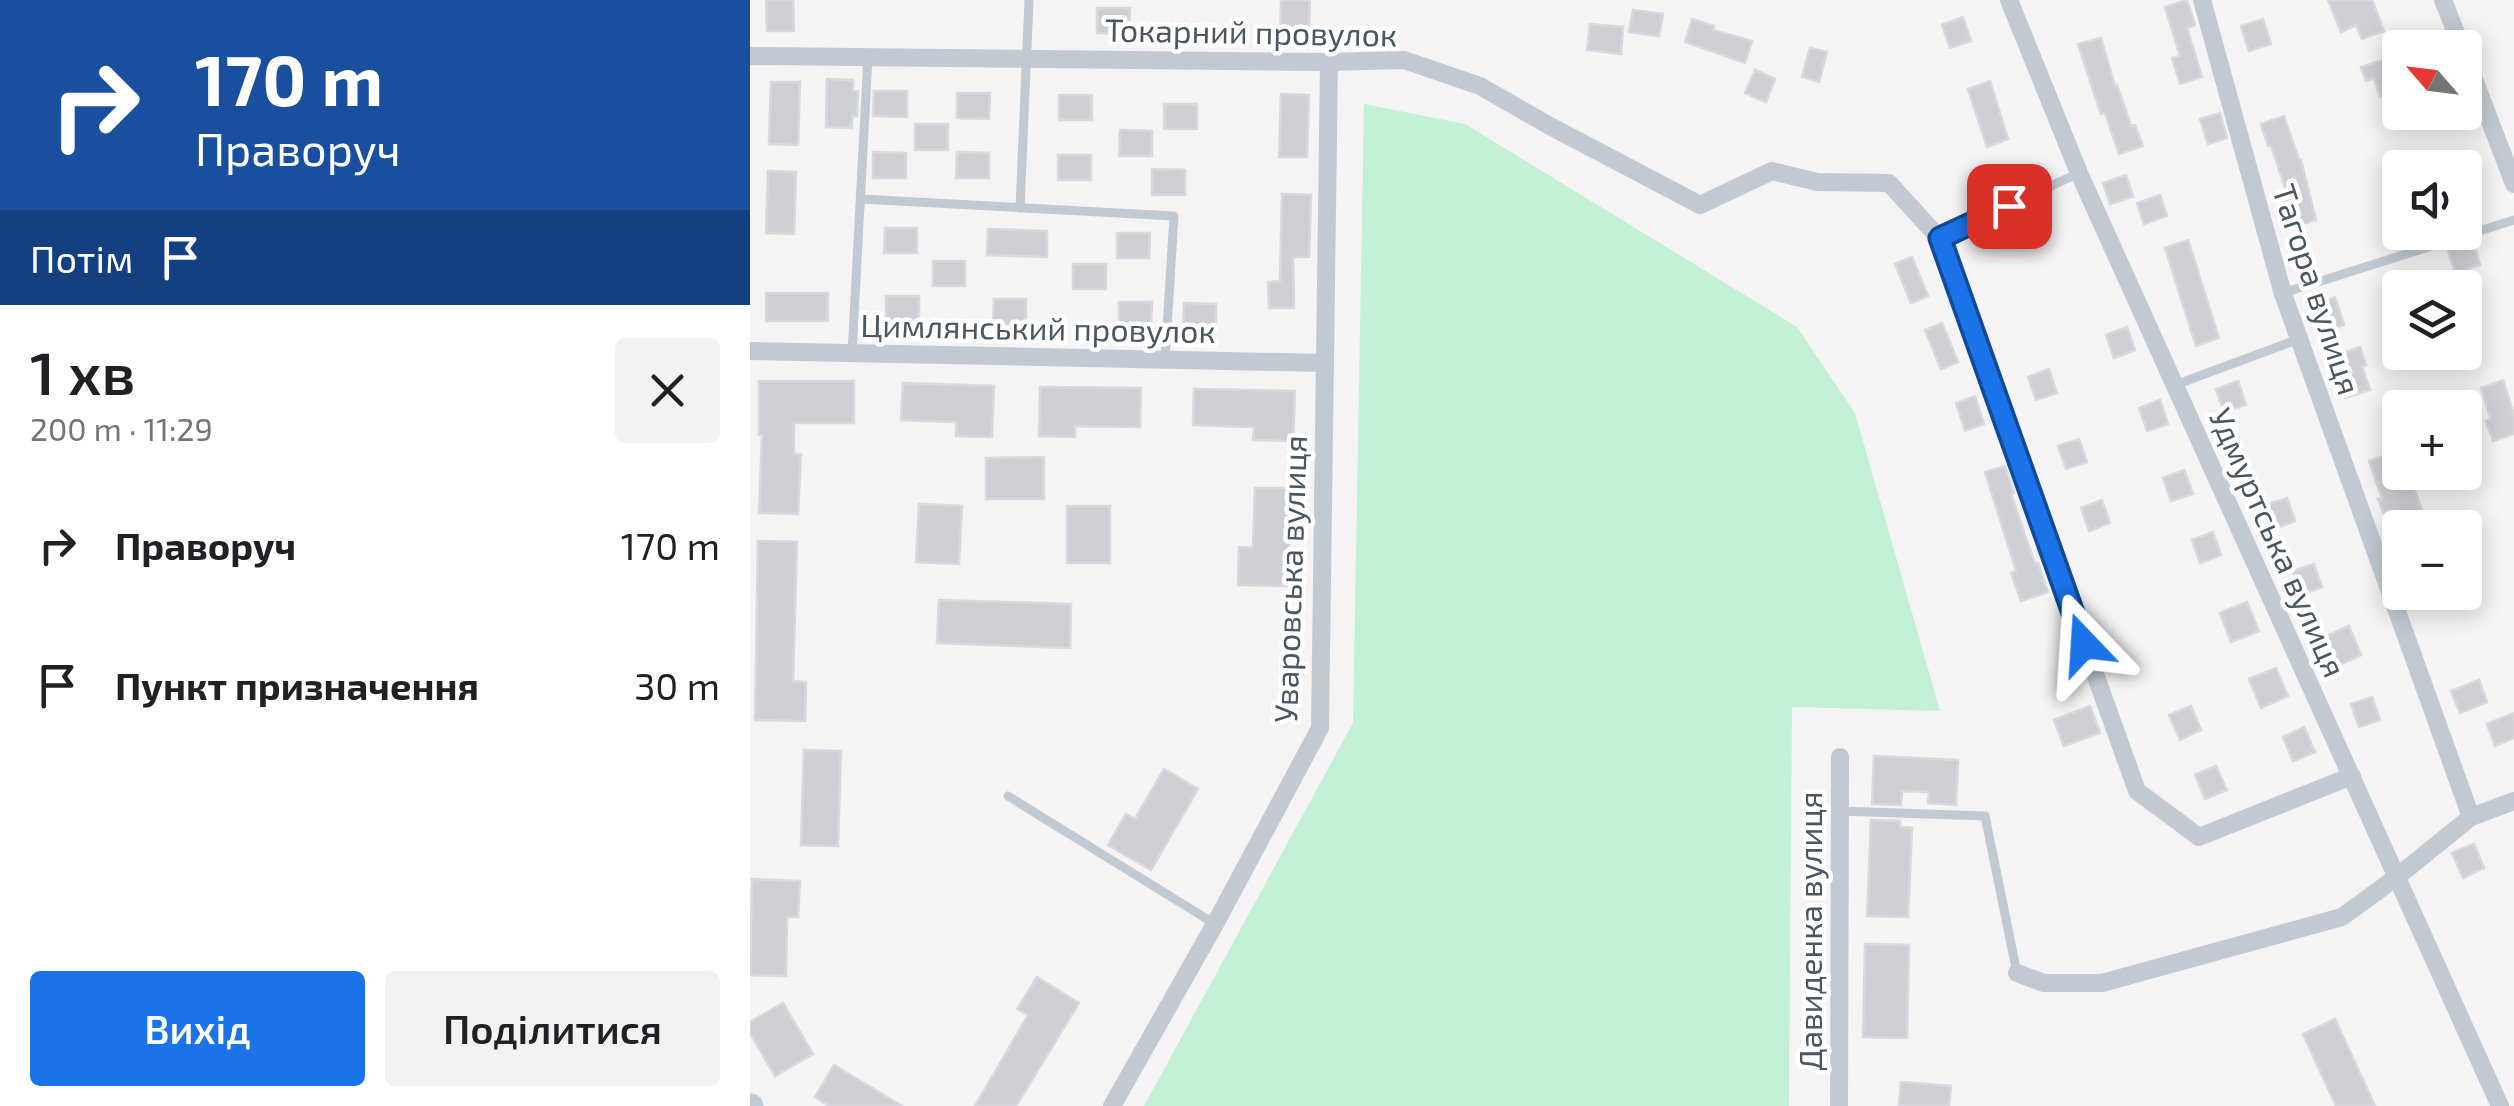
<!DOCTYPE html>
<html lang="uk">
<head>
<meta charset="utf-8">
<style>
  body { margin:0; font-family:"Exo 2",sans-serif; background:#f2f2f2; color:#202124; height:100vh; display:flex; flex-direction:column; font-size:38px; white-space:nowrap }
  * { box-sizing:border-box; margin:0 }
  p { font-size:32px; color:#757577 }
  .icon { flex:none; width:55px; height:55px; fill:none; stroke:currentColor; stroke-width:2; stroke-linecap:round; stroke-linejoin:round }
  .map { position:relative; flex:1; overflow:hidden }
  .details { display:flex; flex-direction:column; background:#fff; width:750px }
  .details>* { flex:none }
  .top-card { background:#1a4fa0; color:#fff; overflow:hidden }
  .needle { width:65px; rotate:298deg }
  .buttons { position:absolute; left:1632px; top:30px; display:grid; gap:20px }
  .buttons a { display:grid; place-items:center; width:100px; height:100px; border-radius:10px; background:#fff; box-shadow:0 5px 25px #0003; font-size:50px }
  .pin { position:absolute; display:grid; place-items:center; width:85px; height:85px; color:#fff; margin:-42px; border-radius:20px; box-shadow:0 5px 15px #0006 }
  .me { position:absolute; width:110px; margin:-55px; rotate:340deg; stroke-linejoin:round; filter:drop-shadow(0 0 8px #0008) }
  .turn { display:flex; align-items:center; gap:35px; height:210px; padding:0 30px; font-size:45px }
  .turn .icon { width:130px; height:130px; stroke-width:2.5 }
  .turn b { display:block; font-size:70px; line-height:85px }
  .then { display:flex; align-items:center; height:95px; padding:0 30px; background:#0003; gap:20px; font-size:38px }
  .round { display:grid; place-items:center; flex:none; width:105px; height:105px; border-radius:10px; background:#f2f2f2 }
  .headline { display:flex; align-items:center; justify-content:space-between; height:170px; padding:0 30px }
  h1 { font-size:60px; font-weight:600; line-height:75px }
  .cta { display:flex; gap:20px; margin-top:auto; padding:20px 30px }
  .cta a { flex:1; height:115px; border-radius:10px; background:#1a73e8; color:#fff; font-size:40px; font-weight:600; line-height:115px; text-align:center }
  .cta a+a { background:#f2f2f2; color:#202124 }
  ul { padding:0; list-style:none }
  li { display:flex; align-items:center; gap:30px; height:140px; padding:0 30px }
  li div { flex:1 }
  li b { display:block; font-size:38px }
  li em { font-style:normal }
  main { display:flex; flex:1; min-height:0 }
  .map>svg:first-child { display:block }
  .green { fill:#c3f1d5 }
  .building { fill:#cdcfd5; stroke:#d7d9de; stroke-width:2.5 }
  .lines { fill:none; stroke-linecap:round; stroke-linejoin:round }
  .lane { stroke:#c1cad2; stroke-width:9 }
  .street { stroke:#c1cad2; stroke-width:18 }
  .secondary { stroke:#c1cbd6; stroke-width:25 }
  .route-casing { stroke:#114b97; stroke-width:25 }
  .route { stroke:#1a73e8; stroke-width:18 }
  .labels { text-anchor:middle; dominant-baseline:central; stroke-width:9; stroke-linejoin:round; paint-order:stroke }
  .street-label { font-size:32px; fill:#4a5661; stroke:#fff }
</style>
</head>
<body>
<main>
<section class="details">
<div class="top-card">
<div class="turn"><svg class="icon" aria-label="right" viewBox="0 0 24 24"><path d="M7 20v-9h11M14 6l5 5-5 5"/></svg><div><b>170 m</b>Праворуч</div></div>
<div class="then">Потім<svg class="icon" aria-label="arrive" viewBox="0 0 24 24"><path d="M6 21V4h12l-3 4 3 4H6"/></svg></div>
</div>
<div class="headline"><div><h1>1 хв</h1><p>200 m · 11:29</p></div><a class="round"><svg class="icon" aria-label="close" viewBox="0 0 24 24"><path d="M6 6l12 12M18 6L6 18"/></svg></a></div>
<ul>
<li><svg class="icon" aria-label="right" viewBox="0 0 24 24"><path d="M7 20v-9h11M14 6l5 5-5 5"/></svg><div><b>Праворуч</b></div><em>170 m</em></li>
<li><svg class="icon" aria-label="arrive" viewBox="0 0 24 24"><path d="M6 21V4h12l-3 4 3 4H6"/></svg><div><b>Пункт призначення</b></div><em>30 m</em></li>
</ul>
<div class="cta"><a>Вихід</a><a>Поділитися</a></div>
</section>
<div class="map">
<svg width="1764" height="1106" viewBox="0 0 1764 1106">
  <rect width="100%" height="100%" fill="#f5f3f3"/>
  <path class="green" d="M614,104L715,124L1047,327L1105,413L1190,711L1042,707L1039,1106H394L603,723Z"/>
  <g class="building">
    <path d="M16,0H43L44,31H17Z"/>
    <path d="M531,0H560L558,46L530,45Z"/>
    <path d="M1437,0L1445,25L1437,28L1452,77L1430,84L1422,58L1430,56L1415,7Z"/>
    <path d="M1578,0H1622L1634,31L1612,39L1606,25L1591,32Z"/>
    <path d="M347,8H380L379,34L347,33Z"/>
    <path d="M883,10L913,14L909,36L879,32Z"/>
    <path d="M1213,17L1221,41L1200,48L1192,25Z"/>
    <path d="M942,19L964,26L963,30L1002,41L995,63L935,42Z"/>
    <path d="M1513,19L1521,44L1499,51L1491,26Z"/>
    <path d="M840,24L873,27L871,54L837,50Z"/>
    <path d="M1351,38L1365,86L1367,85L1381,126L1385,125L1393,146L1369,154L1355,113L1351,114L1328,44Z"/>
    <path d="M1060,48L1077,52L1069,82L1052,77Z"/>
    <path d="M1642,57L1650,82V90L1630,97L1624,78L1616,81L1611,67Z"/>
    <path d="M1005,70L1025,79L1016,102L995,93Z"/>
    <path d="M77,79L103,80V91H108L107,116H102V128L76,127Z"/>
    <path d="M1240,81L1258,139L1237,147L1218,89Z"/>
    <path d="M21,82H50L48,145L19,144Z"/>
    <path d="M124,91H157V117L123,116Z"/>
    <path d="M207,93H240L239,119L207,118Z"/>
    <path d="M531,94L559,95L557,157H529Z"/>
    <rect x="309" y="95" width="33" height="25"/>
    <rect x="414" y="104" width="33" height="25"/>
    <path d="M1470,113L1477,138L1458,144L1450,119Z"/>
    <path d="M1534,116L1549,160H1551L1566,220L1543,227L1536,201L1539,200L1521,145L1518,146L1511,124Z"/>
    <rect x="165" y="124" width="33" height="26"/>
    <path d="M370,130L402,131V156H369Z"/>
    <path d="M123,152L156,153V178H123Z"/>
    <path d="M207,152L239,153V178H206Z"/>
    <rect x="308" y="155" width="33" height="25"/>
    <path d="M402,169L435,170V195H402Z"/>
    <path d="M18,171L46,172L44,234L16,233Z"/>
    <path d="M1376,175L1383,197L1360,204L1353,183Z"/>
    <path d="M532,194L561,195L559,257H543L544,308H519L518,282L530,281Z"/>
    <path d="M1410,195L1417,216L1394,224L1387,203Z"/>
    <path d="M135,228H167V253H134Z"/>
    <path d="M238,229L297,231V257L237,255Z"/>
    <path d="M367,233H400L399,258H367Z"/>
    <path d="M1438,240L1469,338L1446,346L1415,248Z"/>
    <path d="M1724,243L1730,265L1705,273L1698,250Z"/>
    <path d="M1162,257L1178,296L1161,303L1145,264Z"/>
    <rect x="183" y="261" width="32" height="25"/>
    <rect x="323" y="264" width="33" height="25"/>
    <rect x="16" y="293" width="62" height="28"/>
    <rect x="136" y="296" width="33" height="25"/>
    <path d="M1585,297L1594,325L1571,332L1563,304Z"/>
    <path d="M244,299H276V324H243Z"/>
    <path d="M369,302H402L401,327H369Z"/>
    <path d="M434,303L466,304V329H433Z"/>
    <path d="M1192,323L1208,362L1191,369L1175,330Z"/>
    <path d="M1377,327L1385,350L1364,358L1356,335Z"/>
    <path d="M1610,347L1616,365L1612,367L1620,390L1595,398L1581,357Z"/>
    <path d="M1299,369L1307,393L1286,400L1278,377Z"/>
    <path d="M1753,380L1764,414V434L1743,441L1736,421L1741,419L1731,388Z"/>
    <path d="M9,381H104V423H44V454H51L48,514L9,513L12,435H9Z"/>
    <path d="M1488,381L1496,405L1474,412L1466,389Z"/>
    <path d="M153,383L244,386L242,437L206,436V422L151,420Z"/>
    <path d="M290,387L391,388L390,427L325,426V437L289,436Z"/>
    <path d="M444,389L545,391L543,441L503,440L504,427L443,425Z"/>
    <path d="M1225,396L1234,424L1215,431L1206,403Z"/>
    <path d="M1410,400L1418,424L1397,431L1389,408Z"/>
    <path d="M1329,439L1337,462L1316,469L1308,446Z"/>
    <path d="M1639,454L1652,490L1663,486L1673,512L1641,525L1639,519L1636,520L1628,499L1632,498L1619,461Z"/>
    <path d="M294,457V499H236V458Z"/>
    <path d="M1255,466L1264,493L1261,494L1285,564L1288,563L1298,592L1271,601L1261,573L1266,571L1235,472Z"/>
    <path d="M1434,470L1443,494L1421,501L1413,478Z"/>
    <path d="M505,488H540L538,586L488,585L489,547L503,548Z"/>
    <path d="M1537,498L1545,521L1524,529L1516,505Z"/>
    <path d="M1352,500L1360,523L1339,531L1331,508Z"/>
    <path d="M169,504L212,506L209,564L166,562Z"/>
    <rect x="317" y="506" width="43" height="57"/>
    <path d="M1463,532L1471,555L1450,563L1442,540Z"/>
    <path d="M8,541L47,542L43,681L56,682L55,721L5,720Z"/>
    <path d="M1564,564L1572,587L1551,595L1543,571Z"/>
    <path d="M189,600L321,604L320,648L187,643Z"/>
    <path d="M1497,602L1509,631L1481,642L1470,613Z"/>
    <path d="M1599,626L1611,655L1584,667L1572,638Z"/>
    <path d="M1526,668L1538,696L1511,708L1499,679Z"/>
    <path d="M1729,680L1737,702L1710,713L1701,691Z"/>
    <path d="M1622,697L1630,720L1609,727L1601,704Z"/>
    <path d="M1340,706L1350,733L1314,746L1304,720Z"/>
    <path d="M1441,706L1451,730L1430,740L1419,715Z"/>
    <path d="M1764,713V738L1745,746L1737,724Z"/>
    <path d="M1554,727L1565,752L1543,761L1533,737Z"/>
    <path d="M54,750L91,751L88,846L51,845Z"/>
    <path d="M1124,756L1208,760L1206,805L1178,803L1179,792L1152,791L1151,805L1122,804Z"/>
    <path d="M1466,766L1477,790L1455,799L1445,775Z"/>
    <path d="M414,769L448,789L401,870L358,845L376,814L385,819Z"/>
    <path d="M1121,820L1150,821V827L1162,828L1158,917L1117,916Z"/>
    <path d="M1724,844L1734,868L1713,878L1702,853Z"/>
    <path d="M2,879L50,881L48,917H37L36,976L0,975Z"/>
    <path d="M1115,944L1159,945L1157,1038L1113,1037Z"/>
    <path d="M287,977L329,1003L266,1106H225L278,1015L267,1009Z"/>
    <path d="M33,1003L63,1054L25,1076L0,1033V1022Z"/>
    <path d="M1585,1019L1625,1106H1586L1553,1034Z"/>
    <path d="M84,1065L152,1106H79L65,1097Z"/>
    <path d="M1151,1082L1201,1086L1199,1106H1149Z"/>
  </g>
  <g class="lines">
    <g class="lane">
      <path d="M111,199L424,216L415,360"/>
      <path d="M270,208L279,0"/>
      <path d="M1189,238L1329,173"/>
      <path d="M1533,293L1764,220"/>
      <path d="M102,353L118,57"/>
      <path d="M1425,385L1549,339"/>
      <path d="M258,796L465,924"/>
      <path d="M1090,811L1235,816L1267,973"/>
    </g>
    <g class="street">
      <path d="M1259,0L1329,173L1750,1106"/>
      <path d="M1452,0L1533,294L1721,817"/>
      <path d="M1693,0L1712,48"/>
      <path d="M0,56L579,62L654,60L730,86L798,125L950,205L1022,171L1067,182L1139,183L1189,238L1387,791L1449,837L1602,776"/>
      <path d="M1715,56L1764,184"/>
      <path d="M0,351L575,363"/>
      <path d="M1267,973L1294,983H1352L1592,917L1648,876L1721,817L1764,801"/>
      <path d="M362,1106L465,924L570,728L579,62"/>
      <path d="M1089,1106L1090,757"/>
    </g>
    <path class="secondary" d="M0,1106H1"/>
  </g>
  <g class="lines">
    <g class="route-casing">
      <path id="route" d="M1259,206L1190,238L1334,644"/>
    </g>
    <use href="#route" class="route"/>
  </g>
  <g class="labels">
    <g class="street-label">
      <text transform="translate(501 31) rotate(1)">Токарний провулок</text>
      <text transform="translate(1568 289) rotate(72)">Тагора вулиця</text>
      <text transform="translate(288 327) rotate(1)">Цимлянський провулок</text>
      <text transform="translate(1529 542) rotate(66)">Удмуртська вулиця</text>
      <text transform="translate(539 579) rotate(-88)">Уваровська вулиця</text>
      <text transform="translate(1059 931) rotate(-90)">Давиденка вулиця</text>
    </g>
  </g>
</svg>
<div class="buttons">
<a><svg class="needle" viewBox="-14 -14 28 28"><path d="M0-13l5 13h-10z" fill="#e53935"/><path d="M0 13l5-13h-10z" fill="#757577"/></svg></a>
<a><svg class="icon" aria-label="sound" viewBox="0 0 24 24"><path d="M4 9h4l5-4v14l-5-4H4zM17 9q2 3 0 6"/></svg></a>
<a><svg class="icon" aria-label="layers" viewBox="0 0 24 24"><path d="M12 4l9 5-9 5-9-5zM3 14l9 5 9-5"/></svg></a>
<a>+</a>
<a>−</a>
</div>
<div class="pin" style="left:1259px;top:206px;background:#d93025"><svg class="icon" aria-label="arrive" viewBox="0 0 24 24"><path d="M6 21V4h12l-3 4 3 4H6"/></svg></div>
<svg class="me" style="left:1334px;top:644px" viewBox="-20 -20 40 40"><path d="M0-17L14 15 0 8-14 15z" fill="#1a73e8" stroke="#fff" stroke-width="4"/></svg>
</div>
</main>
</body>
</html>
